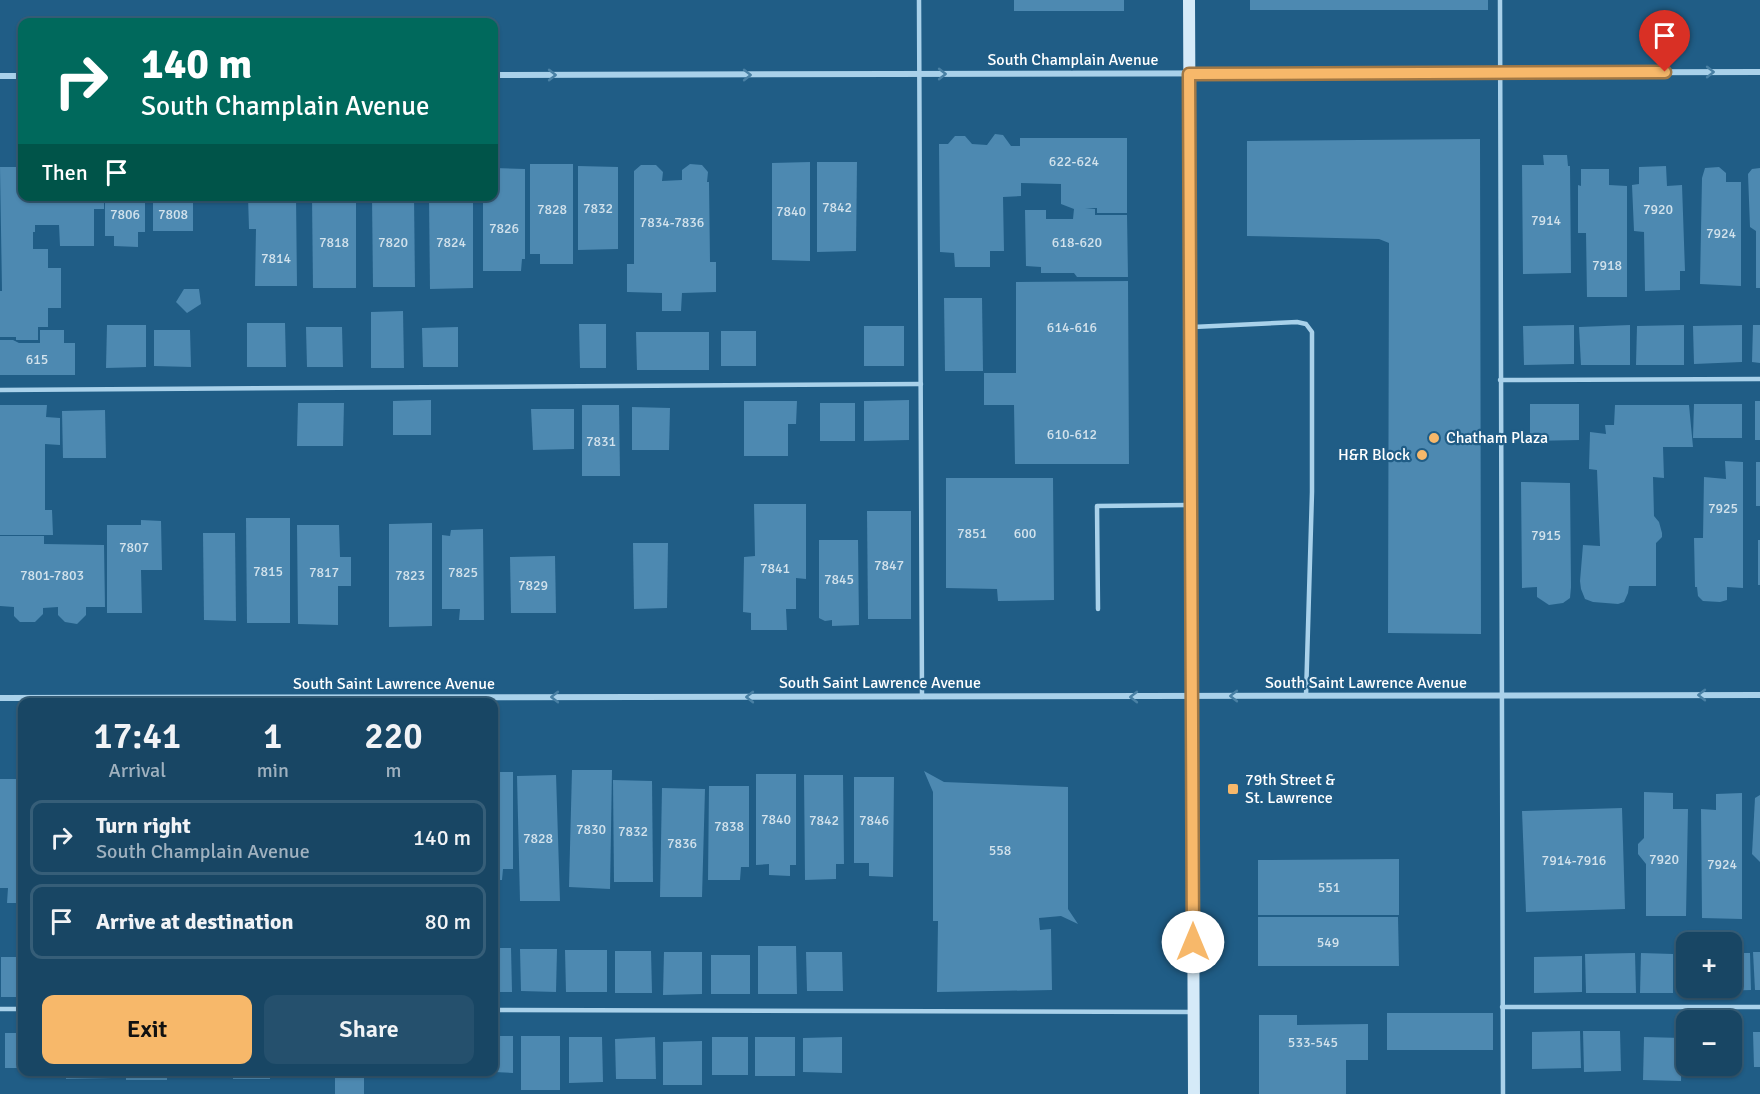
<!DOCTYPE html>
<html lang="en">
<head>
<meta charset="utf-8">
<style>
  body { margin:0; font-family:Signika,sans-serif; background:#25506d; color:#f1f3f6; height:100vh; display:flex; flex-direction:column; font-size:22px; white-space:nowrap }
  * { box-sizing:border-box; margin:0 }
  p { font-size:20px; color:#9fb1bf }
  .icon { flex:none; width:33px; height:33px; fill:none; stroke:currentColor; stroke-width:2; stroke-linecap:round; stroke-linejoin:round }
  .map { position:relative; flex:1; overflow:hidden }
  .panel { position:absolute; left:18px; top:698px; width:480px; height:378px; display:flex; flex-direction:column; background:#184664; border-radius:12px; box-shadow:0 2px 4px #0004,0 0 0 2px #365e78 }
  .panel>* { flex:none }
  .top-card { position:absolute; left:18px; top:18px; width:480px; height:183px; border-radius:12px; box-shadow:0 2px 4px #0004,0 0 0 2px #365e78; background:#00695c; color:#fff; overflow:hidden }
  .tools { position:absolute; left:1676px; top:932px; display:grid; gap:12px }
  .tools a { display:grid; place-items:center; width:66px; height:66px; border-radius:12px; background:#184664; box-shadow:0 2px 4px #0004,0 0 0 2px #365e78; font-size:30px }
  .pin { position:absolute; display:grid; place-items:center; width:51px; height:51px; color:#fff; margin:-62px -26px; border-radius:50% 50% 50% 0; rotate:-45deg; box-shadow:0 0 6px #0007 }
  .pin .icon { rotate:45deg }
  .me { position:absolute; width:66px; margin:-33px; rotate:0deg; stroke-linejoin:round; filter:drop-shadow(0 0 4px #0008) }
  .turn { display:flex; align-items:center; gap:21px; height:126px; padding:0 24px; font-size:27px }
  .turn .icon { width:78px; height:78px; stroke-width:2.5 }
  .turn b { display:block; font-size:42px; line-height:51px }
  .then { display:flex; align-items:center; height:57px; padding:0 24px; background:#0003; gap:12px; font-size:22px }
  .eta { display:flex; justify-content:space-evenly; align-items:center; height:102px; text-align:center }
  .eta b { font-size:36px; font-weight:600; line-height:42px }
  .primary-button { display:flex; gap:12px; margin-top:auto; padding:12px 24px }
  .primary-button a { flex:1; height:69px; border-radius:12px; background:#f7b86a; color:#111; font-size:24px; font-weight:600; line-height:69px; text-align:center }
  .primary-button a+a { background:#25506d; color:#f1f3f6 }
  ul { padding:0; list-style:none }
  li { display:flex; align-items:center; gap:18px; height:75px; margin:0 12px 9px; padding:0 12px; border:3px solid #365e78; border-radius:12px }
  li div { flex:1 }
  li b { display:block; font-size:22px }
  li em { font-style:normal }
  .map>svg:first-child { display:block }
  .building { fill:#4d89b1 }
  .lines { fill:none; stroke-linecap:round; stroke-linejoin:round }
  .lane { stroke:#a9d1ea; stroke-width:4.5 }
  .street { stroke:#a9d1ea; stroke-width:6 }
  .secondary { stroke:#d5eaf8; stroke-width:12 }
  .oneway { stroke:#4980a4 }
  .route-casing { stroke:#a17845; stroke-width:15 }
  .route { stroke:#f7b86a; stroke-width:10 }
  .poi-dot { fill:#f7b86a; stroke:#205d86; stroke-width:2 }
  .labels { text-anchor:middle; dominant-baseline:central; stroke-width:4.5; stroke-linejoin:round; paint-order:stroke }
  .number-label { font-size:14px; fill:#d2e2ec }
  .street-label { font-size:16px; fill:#fff; stroke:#205d86 }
  .poi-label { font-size:16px; fill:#fff; stroke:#205d86; text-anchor:start }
</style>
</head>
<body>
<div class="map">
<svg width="1760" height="1094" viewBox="0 0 1760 1094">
  <rect width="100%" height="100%" fill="#205d86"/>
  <g class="building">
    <rect x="1014" y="0" width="110" height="11"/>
    <rect x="1250" y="0" width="238" height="10"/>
    <path d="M995,134L1003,135L1011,146H1020V138H1127V213H1097V208H1085L1095,209V215H1127L1128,277H1077L1074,273H1041V267L1026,266L1025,210H1046V219H1073L1074,209L1061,204V184L1021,183V196L1003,197L1004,251H990V267H955L954,253L940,252L939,144H948L955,136H965L972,144L987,145Z"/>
    <path d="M1480,139L1481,634L1388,633L1389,243L1379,239L1247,236V141Z"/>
    <path d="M1543,155H1567L1568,166H1570L1571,273L1523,274L1522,165H1544Z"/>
    <path d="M810,162V261L772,260V163Z"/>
    <path d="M817,162H857L856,251L817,252Z"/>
    <path d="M530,164H573V264H540V254H530Z"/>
    <path d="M690,164L702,165L708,172L707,182H709L710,262H716V292L682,293L681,311H662V293L627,292V264H634V171L641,165H656L663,172L662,181L682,180V170Z"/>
    <path d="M578,166L618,167V249L578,250Z"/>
    <path d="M1666,166L1667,186L1682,185L1685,271H1680V290L1645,291L1644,232L1634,231L1632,185L1639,184V167Z"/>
    <path d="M0,167H22V196H104V209H94V246H60L59,225H35V232H33V249H48V268H61V308H48V327H38V340H16V337H0V291H2Z"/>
    <path d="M1719,167L1726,173V182H1741V286L1700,284L1702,178L1705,168Z"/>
    <path d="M494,168L525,169V259H522L521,271H483V196H494Z"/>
    <path d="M1760,168V288H1756V231L1750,227L1748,174L1752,169Z"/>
    <path d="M1581,169H1609V185L1627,186V297H1587L1586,233H1578V185L1581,186Z"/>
    <path d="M105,196H145V232H138V247L114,246V236H105Z"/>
    <rect x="153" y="196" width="40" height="35"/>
    <path d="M248,196H296L297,286H255L256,229H249Z"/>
    <path d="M312,196H356V288H313Z"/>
    <path d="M372,196H414L415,287H373Z"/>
    <path d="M429,196H473V288L430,289Z"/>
    <path d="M1128,281L1129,464H1015L1014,405H984V373H1016V282Z"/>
    <path d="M184,289H199L201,304L187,313L176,302Z"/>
    <path d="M944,298H982L983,371H945Z"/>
    <path d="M403,311L404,368H371V312Z"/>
    <path d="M247,323H285L286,367H247Z"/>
    <path d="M579,324H606V368H580Z"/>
    <path d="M107,325H146V367L106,368Z"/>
    <path d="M1574,325V364L1524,365L1523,326Z"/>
    <path d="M1630,325V365H1581L1579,327Z"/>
    <path d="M1684,325V365H1636L1637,326Z"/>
    <path d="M1742,325V362L1694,364L1693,326Z"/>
    <path d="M1753,325H1760V363L1752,362Z"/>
    <rect x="864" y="326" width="40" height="40"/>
    <path d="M306,327H342L343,367H307Z"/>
    <path d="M458,327V367H423L422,328Z"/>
    <path d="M40,330H64V343H75V375H0V340H13L19,343H40Z"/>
    <path d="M154,330H190L191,367L154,366Z"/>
    <rect x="721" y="331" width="35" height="35"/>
    <path d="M636,332H709V370H637Z"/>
    <path d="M431,400V435H393V401Z"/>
    <path d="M909,400V440L864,441V401Z"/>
    <path d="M744,401H797L796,424H788V456H744Z"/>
    <rect x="1755" y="401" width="5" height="39"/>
    <path d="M298,403H344L343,446H297Z"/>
    <rect x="820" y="403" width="35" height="38"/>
    <path d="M1530,404H1579V440L1530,441Z"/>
    <path d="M1694,404H1742V438H1693Z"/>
    <path d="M0,405H47L46,417L60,418V445L45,444V510H52L53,535H0Z"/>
    <path d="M582,405H619L620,476H582Z"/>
    <path d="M1615,405H1689L1693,447H1663L1664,478L1653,477L1654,516L1659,522L1662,533V537L1656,543V586H1629L1628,593L1624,602L1618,604L1593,602L1585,599L1581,589L1580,581L1583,545L1600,546L1597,470L1589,469L1590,432L1606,434L1605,425H1614Z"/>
    <path d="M632,407L670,408L669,450H632Z"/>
    <path d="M531,409H574V449L533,450Z"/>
    <path d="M105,410L106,458H63L62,411Z"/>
    <path d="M1725,461L1743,462V588L1727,587V600L1720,602L1703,601L1698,596L1697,587H1695L1694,538H1703L1704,477L1726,479Z"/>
    <rect x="1756" y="462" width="4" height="44"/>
    <path d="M946,478H1053L1054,600L998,601L997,589L946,588Z"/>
    <path d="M1521,482L1570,483L1571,587L1570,598L1563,603L1549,605L1537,597V587L1522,588Z"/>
    <path d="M754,504H806V579L796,578V609H786L787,630H751V613L743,612L744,557L755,556Z"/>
    <path d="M867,511H911V619H868Z"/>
    <path d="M246,518H290V623H247Z"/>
    <path d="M141,520L161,521L162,570H141L142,613H107V525H141Z"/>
    <path d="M432,523V626L389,627V524Z"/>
    <path d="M297,525H339L340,557H351V586H338V625L298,624Z"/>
    <path d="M483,529L484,620H459L460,609H442V535L450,536L451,530Z"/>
    <path d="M203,533H235L236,621L204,620Z"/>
    <path d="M0,536H44V544L104,545L105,607H86V615L77,624L65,622L58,615V607L43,608V614L35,622H20L14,616V607L0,606Z"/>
    <path d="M819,540H858L859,625L832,626V620L825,621L819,618Z"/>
    <rect x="1758" y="540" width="2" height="45"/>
    <path d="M633,543H668L667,608L634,609Z"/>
    <path d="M555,556L556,613H511L510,557Z"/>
    <path d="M572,770H612L610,889L569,887Z"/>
    <path d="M924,771L944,782L1068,787V909L1078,924L1061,916L1039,918L1040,930L1051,929L1052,990L937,992L938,921H933V792Z"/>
    <path d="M494,772H513V869H503L502,880H494Z"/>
    <path d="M756,774H796V865H790V876L769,875V864L756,865Z"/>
    <path d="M556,775L560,901H520L517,776Z"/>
    <path d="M804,775H843L844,864H836V879L805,880Z"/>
    <path d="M854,777H894L893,877L869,876V863H854Z"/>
    <path d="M0,779H22V903H7L8,888H0Z"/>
    <path d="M613,780L652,781L653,882H614Z"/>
    <path d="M709,786H749V867H741L740,880H708Z"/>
    <path d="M662,788L705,789L702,897H660Z"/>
    <path d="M1644,792L1673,793V809H1688L1686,916H1646V864L1638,854V844L1644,838Z"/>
    <path d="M1742,793V919L1702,918L1701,809L1716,810V794Z"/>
    <path d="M1760,795V862L1752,854L1755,798Z"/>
    <path d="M1622,808L1625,909L1526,912L1522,811Z"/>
    <path d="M1399,859V915H1258V860Z"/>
    <path d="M1258,917H1398L1399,966H1258Z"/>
    <path d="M758,946H796L797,994H758Z"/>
    <path d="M494,948H511L512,992H494Z"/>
    <path d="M520,949H557L556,992L521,991Z"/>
    <path d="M565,950H607V992H566Z"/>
    <path d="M615,951H651L652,993H615Z"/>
    <path d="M664,952H702V994L663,995Z"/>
    <path d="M806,952H842L843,991H807Z"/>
    <path d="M1753,952H1760V990H1755Z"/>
    <path d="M1635,953L1636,993H1586L1585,954Z"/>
    <path d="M1641,953L1673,954V993H1640Z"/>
    <path d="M1731,953H1750L1751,990L1715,991V987H1731Z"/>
    <rect x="711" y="955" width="39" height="39"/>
    <path d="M1582,956V992L1534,993V957Z"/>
    <rect x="1" y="957" width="21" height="40"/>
    <rect x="1387" y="1013" width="106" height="37"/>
    <path d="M1259,1015H1297V1025L1368,1024V1060H1346V1094H1259Z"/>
    <path d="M1580,1031L1581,1068L1532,1069V1032Z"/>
    <path d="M1583,1031H1620L1621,1071L1584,1072Z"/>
    <path d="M1753,1032H1760V1067H1754Z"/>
    <rect x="5" y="1033" width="17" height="35"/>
    <path d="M494,1036H513V1073L494,1072Z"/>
    <rect x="521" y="1036" width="39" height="54"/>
    <path d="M569,1037H602L603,1082L569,1083Z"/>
    <path d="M655,1037L656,1079H616L615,1039Z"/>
    <rect x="712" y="1037" width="36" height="38"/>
    <rect x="755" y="1037" width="40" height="39"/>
    <path d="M842,1037V1073L803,1072V1038Z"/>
    <path d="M1644,1037L1682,1038L1681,1081L1643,1080Z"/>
    <path d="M702,1041V1085H663V1042Z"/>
    <path d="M1696,1065H1731V1069L1695,1068Z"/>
    <path d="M66,1071H111L112,1078L66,1079Z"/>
    <rect x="126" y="1071" width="41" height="9"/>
    <rect x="233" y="1071" width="37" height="8"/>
    <path d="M328,1071H364V1094H335V1077L328,1078Z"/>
    <rect x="376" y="1071" width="37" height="7"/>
    <rect x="427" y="1071" width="36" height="3"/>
  </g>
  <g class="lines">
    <g class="lane">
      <path d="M919,0L922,697"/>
      <path d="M1500,0L1503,1094"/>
      <path d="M1193,327L1297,322L1306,324L1312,332V492L1306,696"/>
      <path d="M1500,380L1760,379"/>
      <path d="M0,390L921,384"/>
      <path d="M1098,609L1097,506L1189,505"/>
      <path d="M1502,1007H1760"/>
      <path d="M0,1009H22"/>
      <path d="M494,1010L1193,1012"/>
    </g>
    <g class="street">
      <path d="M494,75L1760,72"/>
      <path d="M0,76H22"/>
      <path d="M0,698L1760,695"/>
    </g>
    <path class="secondary" d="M1189,0L1194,1094"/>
  </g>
  <defs><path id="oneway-chevron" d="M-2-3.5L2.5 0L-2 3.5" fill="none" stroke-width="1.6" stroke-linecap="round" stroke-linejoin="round" transform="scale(1.5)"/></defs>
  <g class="oneway">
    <use href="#oneway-chevron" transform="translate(1710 72)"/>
    <use href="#oneway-chevron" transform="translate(942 74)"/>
    <use href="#oneway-chevron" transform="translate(552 75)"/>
    <use href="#oneway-chevron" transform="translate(747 75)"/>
    <use href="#oneway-chevron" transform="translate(1702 695) rotate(180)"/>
    <use href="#oneway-chevron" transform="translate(1234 696) rotate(180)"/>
    <use href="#oneway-chevron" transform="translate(555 697) rotate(180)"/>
    <use href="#oneway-chevron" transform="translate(750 697) rotate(180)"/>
    <use href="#oneway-chevron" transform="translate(1134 697) rotate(180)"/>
  </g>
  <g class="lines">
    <g class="route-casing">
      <path id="route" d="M1193,942L1189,74L1665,72"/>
    </g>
    <use href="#route" class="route"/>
  </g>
  <g class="poi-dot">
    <circle cx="1434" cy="438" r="6"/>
    <circle cx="1422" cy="455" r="6"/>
    <rect x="1227" y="783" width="12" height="12" rx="3"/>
  </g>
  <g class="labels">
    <g class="number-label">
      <text x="1074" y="161">622-624</text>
      <text x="837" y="207">7842</text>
      <text x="598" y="208">7832</text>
      <text x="552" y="209">7828</text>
      <text x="1658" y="209">7920</text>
      <text x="791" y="211">7840</text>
      <text x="125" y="214">7806</text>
      <text x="173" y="214">7808</text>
      <text x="1546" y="220">7914</text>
      <text x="672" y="222">7834-7836</text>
      <text x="504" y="228">7826</text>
      <text x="1721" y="233">7924</text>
      <text x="334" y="242">7818</text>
      <text x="393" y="242">7820</text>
      <text x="451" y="242">7824</text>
      <text x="1077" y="242">618-620</text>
      <text x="276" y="258">7814</text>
      <text x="1607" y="265">7918</text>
      <text x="1072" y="327">614-616</text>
      <text x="37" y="359">615</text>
      <text x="1072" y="434">610-612</text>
      <text x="601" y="441">7831</text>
      <text x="1723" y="508">7925</text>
      <text x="972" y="533">7851</text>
      <text x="1025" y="533">600</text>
      <text x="1546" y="535">7915</text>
      <text x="134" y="547">7807</text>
      <text x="889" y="565">7847</text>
      <text x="775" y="568">7841</text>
      <text x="268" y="571">7815</text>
      <text x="324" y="572">7817</text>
      <text x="463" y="572">7825</text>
      <text x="52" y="575">7801-7803</text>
      <text x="410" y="575">7823</text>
      <text x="839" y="579">7845</text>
      <text x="533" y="585">7829</text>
      <text x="776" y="819">7840</text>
      <text x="824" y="820">7842</text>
      <text x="874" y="820">7846</text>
      <text x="729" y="826">7838</text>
      <text x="591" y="829">7830</text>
      <text x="633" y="831">7832</text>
      <text x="538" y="838">7828</text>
      <text x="682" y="843">7836</text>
      <text x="1000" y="850">558</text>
      <text x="1664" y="859">7920</text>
      <text x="1574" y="860">7914-7916</text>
      <text x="1722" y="864">7924</text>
      <text x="1329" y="887">551</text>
      <text x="1328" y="942">549</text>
      <text x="1313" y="1042">533-545</text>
    </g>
    <g class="street-label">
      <text x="1073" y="60">South Champlain Avenue</text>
      <text x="880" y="683">South Saint Lawrence Avenue</text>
      <text x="1366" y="683">South Saint Lawrence Avenue</text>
      <text x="394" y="684">South Saint Lawrence Avenue</text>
    </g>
    <g class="poi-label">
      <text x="1446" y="438">Chatham Plaza</text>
      <text x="1410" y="455" text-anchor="end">H&amp;R Block</text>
      <text x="1245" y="780">79th Street &amp;<tspan x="1245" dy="18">St. Lawrence</tspan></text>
    </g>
  </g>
</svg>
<div class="tools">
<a>+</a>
<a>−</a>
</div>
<div class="pin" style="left:1665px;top:72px;background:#d93025"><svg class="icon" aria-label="arrive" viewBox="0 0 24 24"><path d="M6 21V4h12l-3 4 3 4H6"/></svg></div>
<svg class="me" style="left:1193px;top:942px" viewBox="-20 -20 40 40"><circle r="19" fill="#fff"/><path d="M0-13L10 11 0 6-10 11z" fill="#f7b86a"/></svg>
<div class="top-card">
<div class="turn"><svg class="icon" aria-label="right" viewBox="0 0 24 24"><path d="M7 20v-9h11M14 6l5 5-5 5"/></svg><div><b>140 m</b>South Champlain Avenue</div></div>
<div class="then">Then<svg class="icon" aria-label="arrive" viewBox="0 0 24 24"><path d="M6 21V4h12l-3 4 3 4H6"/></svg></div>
</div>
<section class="panel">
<div class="eta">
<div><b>17:41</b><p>Arrival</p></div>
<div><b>1</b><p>min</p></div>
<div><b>220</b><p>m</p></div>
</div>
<ul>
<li><svg class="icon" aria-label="right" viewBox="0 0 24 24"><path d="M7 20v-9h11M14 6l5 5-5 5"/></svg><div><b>Turn right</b><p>South Champlain Avenue</p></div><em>140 m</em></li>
<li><svg class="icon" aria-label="arrive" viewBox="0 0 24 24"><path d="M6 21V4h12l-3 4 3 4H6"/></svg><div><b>Arrive at destination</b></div><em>80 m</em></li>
</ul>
<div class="primary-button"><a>Exit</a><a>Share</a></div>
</section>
</div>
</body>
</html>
